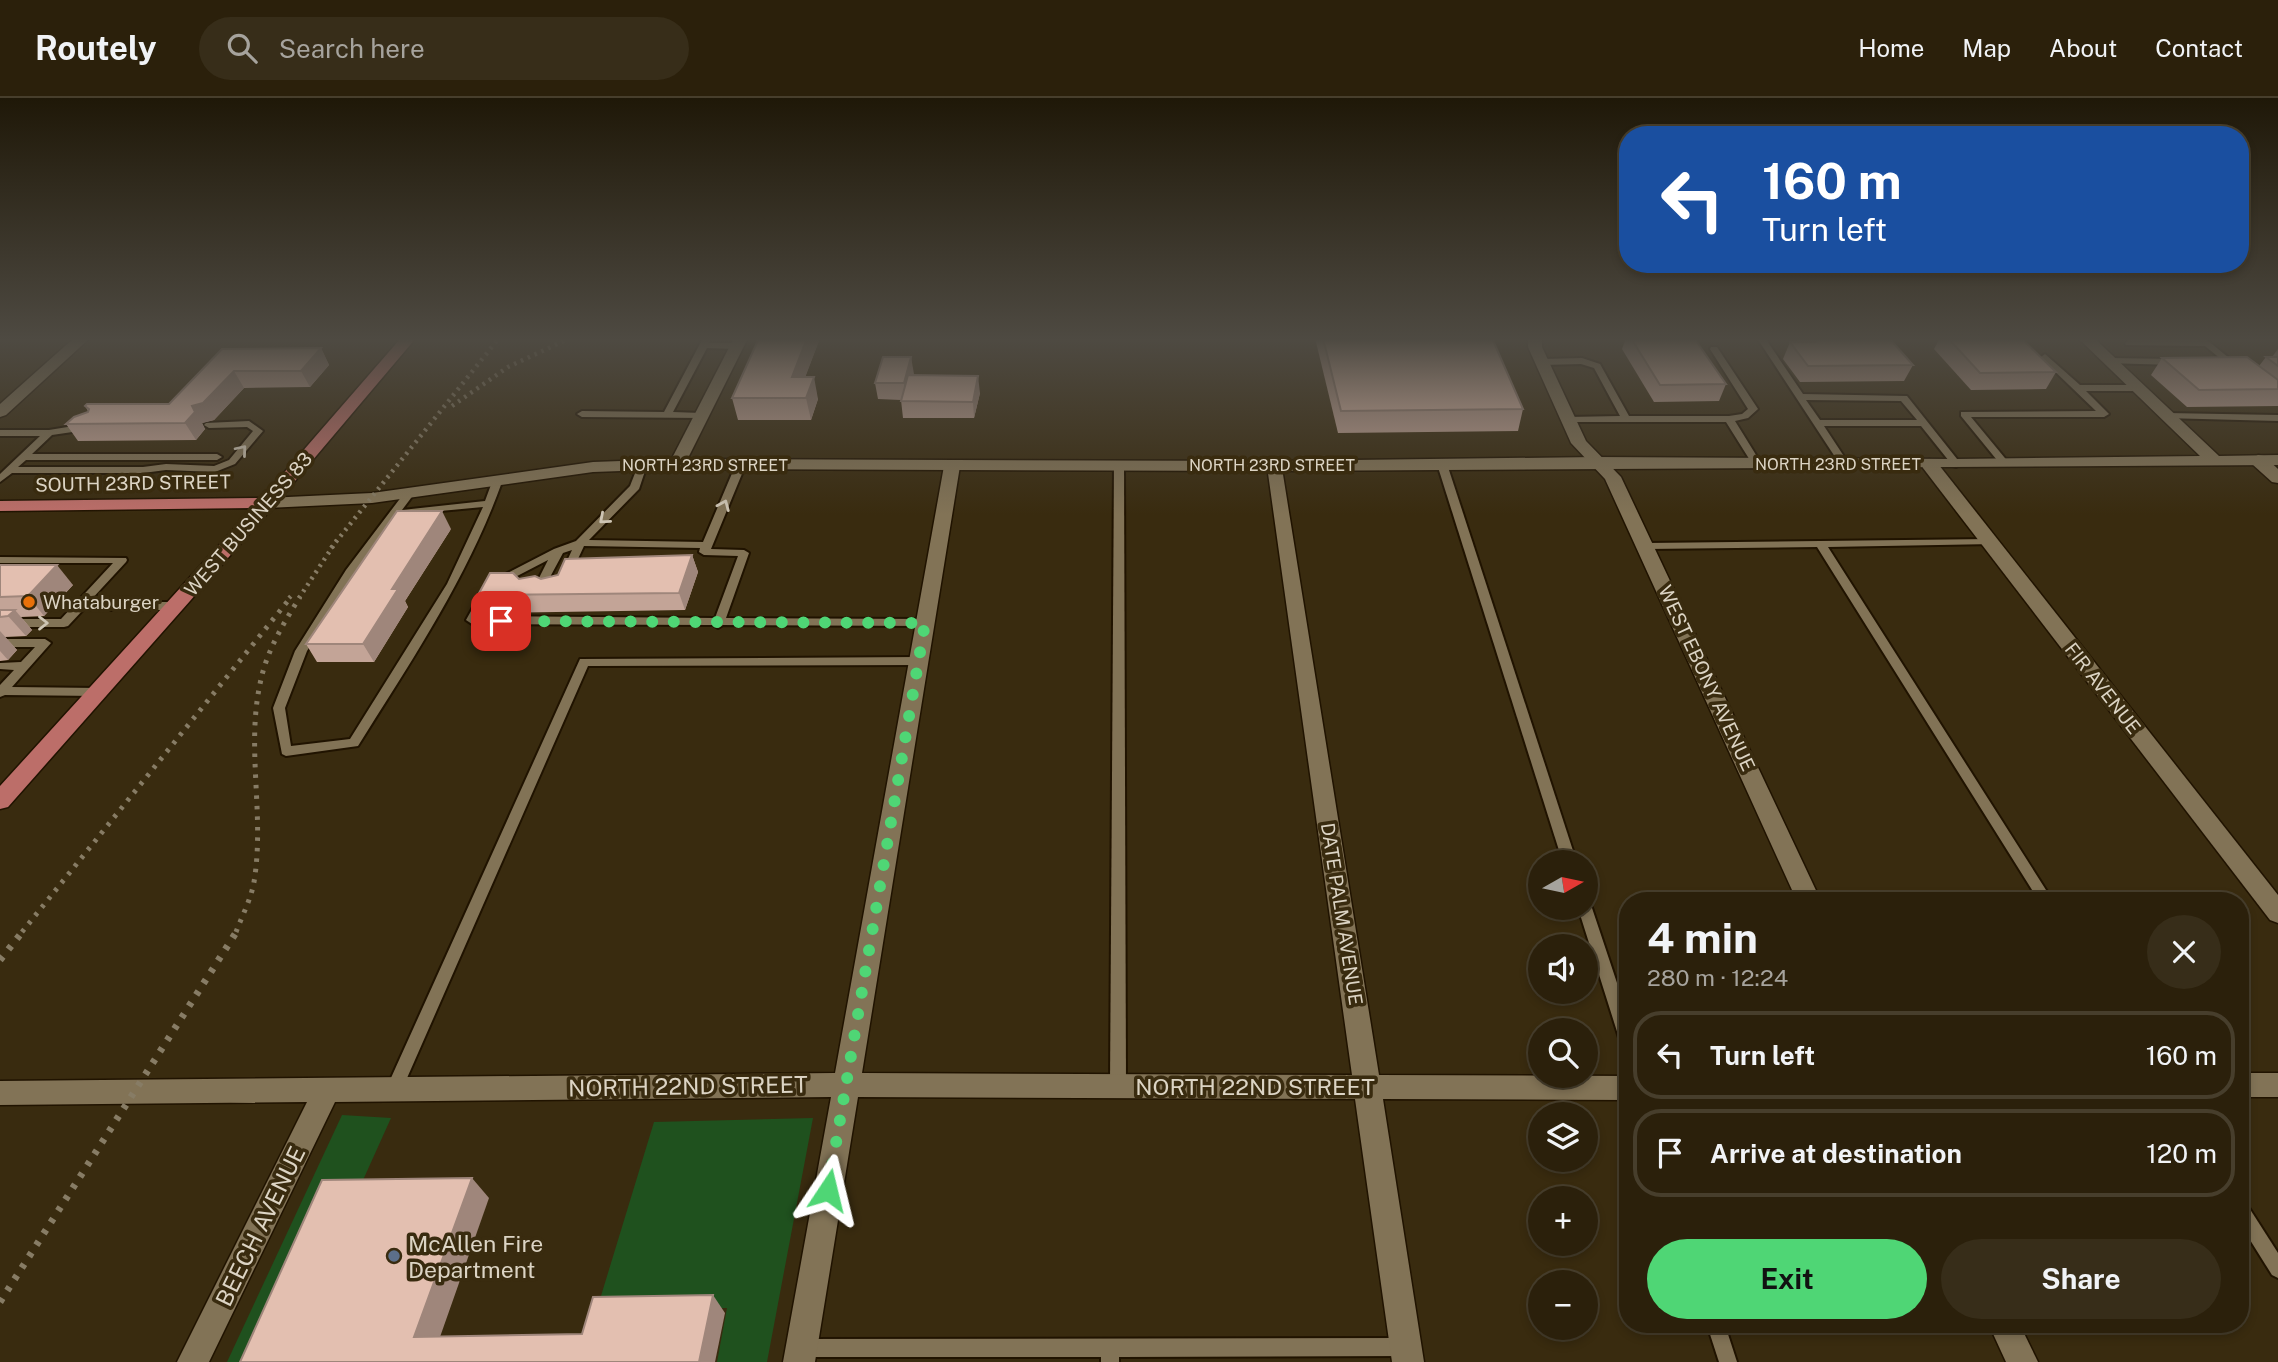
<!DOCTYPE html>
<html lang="en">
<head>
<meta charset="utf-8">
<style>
  body { margin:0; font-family:"Public Sans",sans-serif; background:#372d19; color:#f1f3f6; height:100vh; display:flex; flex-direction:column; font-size:26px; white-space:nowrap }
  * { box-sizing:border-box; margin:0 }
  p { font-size:23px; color:#a6a39d }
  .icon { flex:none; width:38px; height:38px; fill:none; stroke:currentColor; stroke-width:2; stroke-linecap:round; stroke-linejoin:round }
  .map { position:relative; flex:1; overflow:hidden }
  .drawer { position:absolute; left:1619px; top:794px; width:630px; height:441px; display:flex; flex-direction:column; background:#2b200b; border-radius:28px; box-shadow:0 4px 10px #0003,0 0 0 2px #473e2c }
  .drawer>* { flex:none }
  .hud { position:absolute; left:1619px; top:28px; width:630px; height:147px; border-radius:28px; box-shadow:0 4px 10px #0003,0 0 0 2px #473e2c; background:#1a4fa0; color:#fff; overflow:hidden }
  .needle { width:46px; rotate:81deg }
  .controls { position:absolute; left:1528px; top:752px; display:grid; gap:14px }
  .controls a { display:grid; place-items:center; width:70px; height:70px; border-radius:50%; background:#2b200b; box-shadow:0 4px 10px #0003,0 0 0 2px #473e2c; font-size:35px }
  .pin { position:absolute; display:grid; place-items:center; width:60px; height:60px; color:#fff; margin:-30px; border-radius:14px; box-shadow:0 4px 10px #0006 }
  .me { position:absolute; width:77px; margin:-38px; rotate:10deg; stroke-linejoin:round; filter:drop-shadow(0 0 5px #0008) }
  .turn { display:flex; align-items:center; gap:24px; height:147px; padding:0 28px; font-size:32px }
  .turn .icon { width:91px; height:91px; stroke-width:2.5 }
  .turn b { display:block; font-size:49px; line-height:60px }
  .round { display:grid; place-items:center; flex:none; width:74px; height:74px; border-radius:37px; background:#372d19 }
  .overview { display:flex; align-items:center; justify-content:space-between; height:119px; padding:0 28px }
  h1 { font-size:42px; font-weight:700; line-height:52px }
  .button { display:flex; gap:14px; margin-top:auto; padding:14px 28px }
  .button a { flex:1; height:80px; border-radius:42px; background:#4fd675; color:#111; font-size:28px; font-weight:700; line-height:80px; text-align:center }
  .button a+a { background:#372d19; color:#f1f3f6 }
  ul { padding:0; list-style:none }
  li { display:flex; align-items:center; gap:21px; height:88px; margin:0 14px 10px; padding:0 14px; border:4px solid #473e2c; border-radius:28px }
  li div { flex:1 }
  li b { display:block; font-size:26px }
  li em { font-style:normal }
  header { display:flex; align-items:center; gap:42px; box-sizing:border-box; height:98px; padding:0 35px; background:#2b200b; border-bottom:2px solid #473e2c }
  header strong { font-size:33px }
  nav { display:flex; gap:38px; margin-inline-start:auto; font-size:24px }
  .search { width:490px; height:63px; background:#372d19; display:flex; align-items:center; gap:18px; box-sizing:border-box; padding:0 24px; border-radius:38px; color:#a6a39d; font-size:26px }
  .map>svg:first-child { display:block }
  .green { fill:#1f511e }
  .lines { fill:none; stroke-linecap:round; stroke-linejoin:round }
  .lane-casing { stroke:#201300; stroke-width:4 }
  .street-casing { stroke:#201300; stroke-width:3 }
  .secondary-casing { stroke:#201300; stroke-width:3 }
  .primary-casing { stroke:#201300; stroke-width:3 }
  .lane { fill:#827356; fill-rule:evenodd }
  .street { fill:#827356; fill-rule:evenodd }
  .secondary { fill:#827356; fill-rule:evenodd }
  .primary { fill:#bc6e69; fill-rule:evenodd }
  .rail-far2 { stroke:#877c65; stroke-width:4.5; stroke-dasharray:2.5 5; stroke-linecap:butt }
  .rail-far1 { stroke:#877c65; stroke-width:5; stroke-dasharray:3.5 7; stroke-linecap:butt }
  .rail { stroke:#877c65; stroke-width:7; stroke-dasharray:4.5 9; stroke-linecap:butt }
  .wall { fill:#c3a497 }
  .shaded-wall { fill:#9f867b }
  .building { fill:#e3bfb0; stroke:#9f867b; stroke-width:2 }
  .oneway { stroke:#cec5b4 }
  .route { stroke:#4fd675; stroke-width:12; stroke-dasharray:0 21.6 }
  .food-dot { fill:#e8710a; stroke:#392b0f; stroke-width:2.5 }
  .service-dot { fill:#5c6f8a; stroke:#392b0f; stroke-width:2.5 }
  .labels { text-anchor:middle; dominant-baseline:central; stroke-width:7; stroke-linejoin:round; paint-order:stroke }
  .far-street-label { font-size:16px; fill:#dcd4c4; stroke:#392b0f }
  .street-label { font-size:19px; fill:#dcd4c4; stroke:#392b0f }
  .poi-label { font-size:19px; fill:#dcd4c4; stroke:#392b0f; text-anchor:start }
  .near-street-label { font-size:23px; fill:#dcd4c4; stroke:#392b0f }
  .near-poi-label { font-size:23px; fill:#dcd4c4; stroke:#392b0f; text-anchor:start }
</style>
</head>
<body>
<header>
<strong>Routely</strong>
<div class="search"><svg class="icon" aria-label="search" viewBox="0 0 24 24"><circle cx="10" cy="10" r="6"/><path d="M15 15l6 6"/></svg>Search here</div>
<nav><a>Home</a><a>Map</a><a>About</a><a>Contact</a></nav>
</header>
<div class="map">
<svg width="2278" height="1264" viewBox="0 0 2278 1264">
  <rect width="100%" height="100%" fill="#392b0f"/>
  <g class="green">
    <path d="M342,1017L391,1020L281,1264H227Z"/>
    <path d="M813,1020L767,1264H717L727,1210L597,1211L654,1024Z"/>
  </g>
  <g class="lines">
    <g class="lane-casing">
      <g id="lane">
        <path d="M703,240H711L709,245H737L741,248L737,251L707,250L673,314L701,315L706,318L704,320L582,319L577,316L582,313L664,314Z"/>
        <path d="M1757,240H1765L1803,296L1907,298L1961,366L1956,369L1953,368L1921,328H1824L1849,366L1844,369L1841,368ZM1806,302L1901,303L1917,322H1820Z"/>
        <path d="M2129,242H2207L2234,264L2227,266L2205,248L2126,247L2125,245Z"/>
        <path d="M1711,249H1717L1758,311L1748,320L1735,323L1761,365L1759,367H1753L1726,324H1565L1563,322L1568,319L1620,318L1594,270L1581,266L1542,267L1538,264L1542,261L1582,260L1600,266L1629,318H1729L1742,316L1748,311L1710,251Z"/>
        <path d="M2045,256L2080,287H2138L2143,290L2138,293H2086L2109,316L2104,319H1971L2009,365L2007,367H2001L1961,318V314L2096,313L2042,261L2041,259Z"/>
        <path d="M2109,260L2175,261L2179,264L2175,267L2106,265L2105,263Z"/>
        <path d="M2167,315L2278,317V323L2164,320L2162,318Z"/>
        <path d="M249,323L263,333L235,366L215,374L166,372L143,375H12L0,384V376L40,338H0V332H49L86,326L91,329L86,332L52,337L32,356H217L222,359L217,362H26L18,369H143L166,366L214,368L229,362L253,333L247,329L209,330L204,327L206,325Z"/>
        <path d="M741,363L746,366L711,451L744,452L749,455L726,520L925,521L929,522L931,525L929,528L723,527L718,530L713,527L472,526L466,522L486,486L554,451L576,443L630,388L639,365L642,364L647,367L639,391L589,442L703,444L736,366ZM584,448L700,450L699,454L704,457L738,458L715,520L480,518L494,490L548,462L533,492L538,496L542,494L563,455L572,452L561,476L566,479L570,478Z"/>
        <path d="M1442,363L1447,366L1577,765H1563L1437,366Z"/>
        <path d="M1119,365L1124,368L1126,988L1124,993L1118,995L1112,993L1110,988L1114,368Z"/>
        <path d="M497,381L502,384C468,479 412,562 358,648L286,658L282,656L273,610L295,553L346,472L405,394L409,393L414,396L402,412L485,403L492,384ZM483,409L447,486L350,641L291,648L285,610L307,553L354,476L398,417Z"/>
        <path d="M1990,441L1995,444L1994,446L1828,449L2053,803H2039L1817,449L1647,451L1642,448L1647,445Z"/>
        <path d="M0,459L126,460L127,462L126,464L89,504H175L181,508L175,512H83L68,528L64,529H0V521H61L113,465H0Z"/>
        <path d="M0,541H45L51,545L12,589L98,590L104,594L98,598L5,597L0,599V587L14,572L0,571V565L21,564L35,549H0Z"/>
        <path d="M919,559L925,563L919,567L588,568L400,996L394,998L388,996L386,991L580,561Z"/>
        <path d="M1586,804L1590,806L1592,810L1628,918V950L1623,948L1620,943L1578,810H1586Z"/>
        <path d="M2240,1103L2246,1105L2278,1155V1180L2272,1177L2240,1126Z"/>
        <path d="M1707,1227H1725L1737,1264H1719Z"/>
        <path d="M1406,1240L1412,1243L1415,1249L1412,1255L1406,1258L1119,1259V1264H1101V1259H801L795,1256L792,1250L795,1244L801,1241Z"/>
      </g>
    </g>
    <g class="street-casing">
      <g id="street">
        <path d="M74,240H90L6,317L0,319V306Z"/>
        <path d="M734,240H748L685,366L677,371L671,370L669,366Z"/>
        <path d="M1528,240H1542V249L1586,343L1621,379L1821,803H1797L1605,381L1571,345L1528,249Z"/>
        <path d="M2258,357L2264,358L2278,371V385L2272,384L2252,366L2250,362Z"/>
        <path d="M1929,361L1935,362L2278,797V825L2270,822L1923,370L1921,366Z"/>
        <path d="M952,363L960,368L862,975L1352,977L1267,368L1269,364H1281L1379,977L1628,978V1002L1383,1001L1424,1264H1392L1355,1001L858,999L815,1264H783L831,999L335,1004L209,1264H177L307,1004L0,1007V983L835,975L944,368Z"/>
        <rect x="2240" y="975" width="38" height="24"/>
        <path d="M1989,1227H2020L2038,1264H2006Z"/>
      </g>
    </g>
    <g class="secondary-casing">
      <path id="secondary" d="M2078,240H2094L2219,358L2278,357V367L1275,373L677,371L593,374L372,405L267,410L258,405L267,400L372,395L593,364L677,361L1275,363L1596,359L1956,361L2200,358Z"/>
    </g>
    <g class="primary-casing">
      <path id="primary" d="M401,240H416L273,409L8,709L0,711V688L253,410L0,413V403L262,400Z"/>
    </g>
    <use href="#lane" class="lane"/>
    <use href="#street" class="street"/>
    <use href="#secondary" class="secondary"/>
    <use href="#primary" class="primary"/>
    <g class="rail-far2">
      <path d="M452,308L508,269L570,240"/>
      <path d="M331,450L499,240"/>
      <path d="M289,500L293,496"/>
      <path d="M299,500L337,442"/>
    </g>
    <g class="rail-far1">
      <path d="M22,834L291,499"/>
      <path d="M236,834C242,818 251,801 254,784C265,718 246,651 260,586C266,554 283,526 300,499"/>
    </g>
    <g class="rail">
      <path d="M0,862L23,833"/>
      <path d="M0,1204L237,833"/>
    </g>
  </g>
  <g class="wall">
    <path d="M759,240H820L805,279L818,301L811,322H738L732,300Z"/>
    <path d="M1315,240H1492L1523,311L1518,333L1338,335Z"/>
    <path d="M1626,240H1694L1726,286L1719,303L1654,304L1622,251Z"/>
    <path d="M1798,240H1889L1913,267L1904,283L1800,284L1783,261L1790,244H1797Z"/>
    <path d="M1940,240H2021L2056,274L2046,291L1971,292L1934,251Z"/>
    <path d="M321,250L329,267L310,289L244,290L214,322L202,325L205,331L196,342L78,343L66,326L88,314V313L85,308L169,306L222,251Z"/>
    <path d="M2278,251V308L2187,309L2151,277L2162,260L2259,268L2266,259H2272Z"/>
    <path d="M911,259L913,277L980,295L974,320H903L901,302L878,301L875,285Z"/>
    <path d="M451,431L405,503L408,509L374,564H317L306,546Z"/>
    <path d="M692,457L698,474L685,512L487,515L478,497L519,481H541Z"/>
    <path d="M0,467L73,487L44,518L21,519L32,532L26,538L5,539L17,552L8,562L0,563Z"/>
  </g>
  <g class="shaded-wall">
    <path d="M807,240H820L797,301L792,279Z"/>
    <path d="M321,250L329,267L310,289L301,273Z"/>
    <path d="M911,259L914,276L907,302L904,285Z"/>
    <path d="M234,273L244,290L214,322L202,325L205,331L196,342L185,325L192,308Z"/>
    <path d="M978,278L980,295L974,320L973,304Z"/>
    <path d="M814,279L818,301L811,322L806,300Z"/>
    <path d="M442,413L451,431L405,503L408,509L374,564L363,546L392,491Z"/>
    <path d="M692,457L698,474L685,512L679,495Z"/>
    <path d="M57,467L73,487L44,518L28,498Z"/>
    <path d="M15,512L32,532L26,538L8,518Z"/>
    <path d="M0,533L17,552L8,562L0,553Z"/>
    <path d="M472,1080L489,1100L434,1256L414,1239Z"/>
    <path d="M713,1197L725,1215L715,1264H699Z"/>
  </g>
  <g class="building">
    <path d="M759,240H807L792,279H814L806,300H732Z"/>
    <path d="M1323,240H1492L1523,311L1341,313Z"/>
    <path d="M1631,240H1694L1726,286L1660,287Z"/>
    <path d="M1813,240H1889L1913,267L1808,268L1790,244H1816Z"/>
    <path d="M1948,240H2021L2056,274L1980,275Z"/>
    <path d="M321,250L301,273H234L203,305L192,308L195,314L185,325L66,326L74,319L88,314L89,311L85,308L87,306H169L222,251Z"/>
    <path d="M883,259H911L904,285H875Z"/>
    <path d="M2247,259L2278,282V291L2199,292L2162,260Z"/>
    <path d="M2266,259H2278V268Z"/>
    <path d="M908,277L978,278L973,304L901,303Z"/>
    <path d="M397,413H442L392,491H398L363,546H306Z"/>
    <path d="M692,457L679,495L478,497L490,475H513L519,481L535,478L541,481L558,477L565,461Z"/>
    <path d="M0,467H57L28,498L0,499Z"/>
    <path d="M0,512H15L8,518L0,519Z"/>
    <path d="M472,1080L414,1239L582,1236L593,1199L713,1197L699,1264H240L322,1082Z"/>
  </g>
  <defs><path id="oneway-chevron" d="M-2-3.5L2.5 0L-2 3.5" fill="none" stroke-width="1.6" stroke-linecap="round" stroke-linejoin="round" transform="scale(1.75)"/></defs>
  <g class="oneway">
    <use href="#oneway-chevron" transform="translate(242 352) rotate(-50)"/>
    <use href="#oneway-chevron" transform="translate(724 407) rotate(-67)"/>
    <use href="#oneway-chevron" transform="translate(604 421) rotate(139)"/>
    <use href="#oneway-chevron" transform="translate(43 525)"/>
  </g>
  <linearGradient id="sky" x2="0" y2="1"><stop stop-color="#1f1808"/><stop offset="0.58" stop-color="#4e4a42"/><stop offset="1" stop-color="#4e4a42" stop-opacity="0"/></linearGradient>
  <rect width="2278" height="417" fill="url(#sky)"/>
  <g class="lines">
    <path class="route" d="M501,523L925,525L828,1092"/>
  </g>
  <circle class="food-dot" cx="29" cy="504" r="7"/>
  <circle class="service-dot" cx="394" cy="1158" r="7"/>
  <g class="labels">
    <g class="far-street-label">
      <text x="1838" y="366">NORTH 23RD STREET</text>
      <text x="705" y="367">NORTH 23RD STREET</text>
      <text x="1272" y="367">NORTH 23RD STREET</text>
    </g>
    <g class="street-label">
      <text transform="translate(133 385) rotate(-1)">SOUTH 23RD STREET</text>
      <text transform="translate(248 426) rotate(-49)">WEST BUSINESS 83</text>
      <text transform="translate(1707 580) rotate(65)">WEST EBONY AVENUE</text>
      <text transform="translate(2103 590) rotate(52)">FIR AVENUE</text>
      <text transform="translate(1342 816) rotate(81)">DATE PALM AVENUE</text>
    </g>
    <g class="poi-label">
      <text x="43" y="504">Whataburger</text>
    </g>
    <g class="near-street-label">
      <text transform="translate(688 988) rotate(-1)">NORTH 22ND STREET</text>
      <text x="1255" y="988">NORTH 22ND STREET</text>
      <text transform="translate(260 1128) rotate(-64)">BEECH AVENUE</text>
    </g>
    <g class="near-poi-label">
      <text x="408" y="1145">McAllen Fire<tspan x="408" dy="26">Department</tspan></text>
    </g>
  </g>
</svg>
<div class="controls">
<a><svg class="needle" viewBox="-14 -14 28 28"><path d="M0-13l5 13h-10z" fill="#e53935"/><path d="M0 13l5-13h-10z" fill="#a6a39d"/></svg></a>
<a><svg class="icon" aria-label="sound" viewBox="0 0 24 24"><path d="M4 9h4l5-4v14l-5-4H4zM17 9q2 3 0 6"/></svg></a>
<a><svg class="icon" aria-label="search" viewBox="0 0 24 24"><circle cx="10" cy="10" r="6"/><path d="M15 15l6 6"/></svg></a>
<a><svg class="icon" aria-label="layers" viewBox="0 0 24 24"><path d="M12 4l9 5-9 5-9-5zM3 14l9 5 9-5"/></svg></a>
<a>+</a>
<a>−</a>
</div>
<div class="pin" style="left:501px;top:523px;background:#d93025"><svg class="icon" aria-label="arrive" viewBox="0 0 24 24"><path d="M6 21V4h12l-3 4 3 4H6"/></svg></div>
<svg class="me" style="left:828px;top:1092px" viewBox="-20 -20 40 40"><path d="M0-17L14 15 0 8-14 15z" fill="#4fd675" stroke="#fff" stroke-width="4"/></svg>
<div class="hud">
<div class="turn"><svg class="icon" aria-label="left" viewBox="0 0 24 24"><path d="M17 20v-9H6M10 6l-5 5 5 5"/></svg><div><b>160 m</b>Turn left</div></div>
</div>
<section class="drawer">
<div class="overview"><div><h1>4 min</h1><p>280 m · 12:24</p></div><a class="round"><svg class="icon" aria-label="close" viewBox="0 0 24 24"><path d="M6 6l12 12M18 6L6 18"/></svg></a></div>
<ul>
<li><svg class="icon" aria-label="left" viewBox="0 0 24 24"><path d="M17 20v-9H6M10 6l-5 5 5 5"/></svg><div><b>Turn left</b></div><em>160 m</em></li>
<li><svg class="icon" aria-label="arrive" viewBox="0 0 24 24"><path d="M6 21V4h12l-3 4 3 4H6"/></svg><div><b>Arrive at destination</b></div><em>120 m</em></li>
</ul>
<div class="button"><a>Exit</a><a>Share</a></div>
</section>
</div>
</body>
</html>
